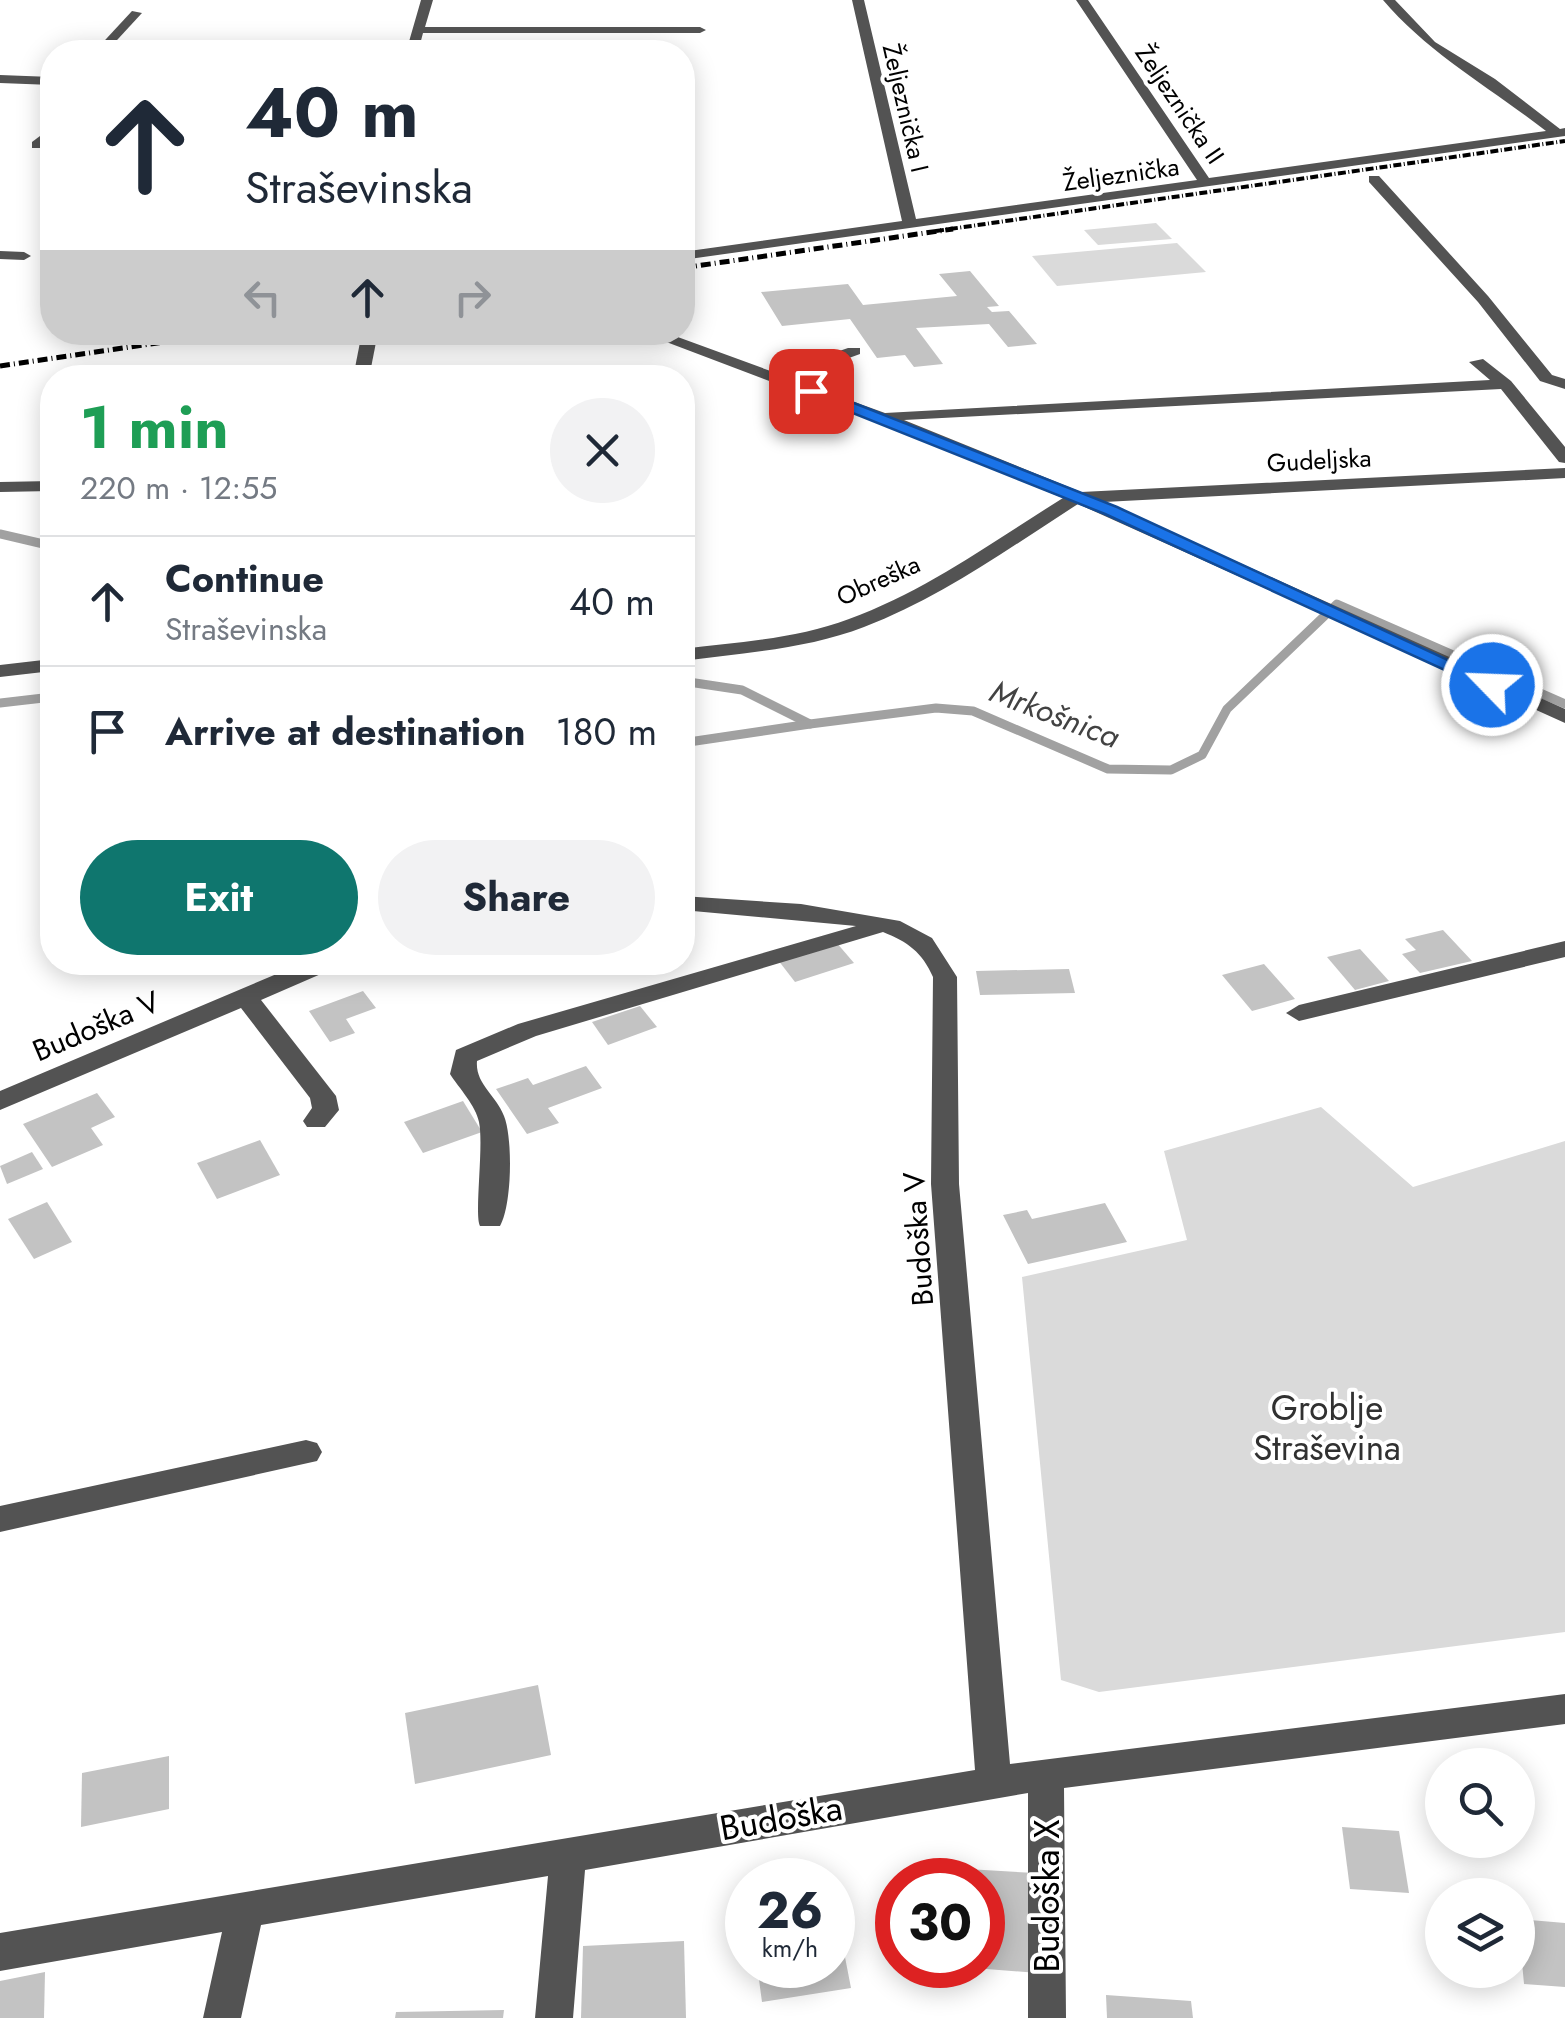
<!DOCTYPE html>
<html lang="en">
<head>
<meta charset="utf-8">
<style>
  body { margin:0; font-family:Jost,sans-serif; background:#f2f2f3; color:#1f2937; height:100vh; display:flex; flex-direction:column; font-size:38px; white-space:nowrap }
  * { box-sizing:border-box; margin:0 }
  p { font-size:32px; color:#747a83 }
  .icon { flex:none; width:55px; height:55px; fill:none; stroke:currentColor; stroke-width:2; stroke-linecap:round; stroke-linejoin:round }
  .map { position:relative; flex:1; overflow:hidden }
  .details { position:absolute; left:40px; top:365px; width:655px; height:610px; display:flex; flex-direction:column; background:#fff; border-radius:40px; box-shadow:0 5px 25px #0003 }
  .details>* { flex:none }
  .hud { position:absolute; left:40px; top:40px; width:655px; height:305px; border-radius:40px; box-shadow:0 5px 25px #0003; background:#fff; color:#1f2937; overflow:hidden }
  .tools { position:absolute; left:1425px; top:1748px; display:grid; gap:20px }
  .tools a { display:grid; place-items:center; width:110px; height:110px; border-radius:50%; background:#fff; box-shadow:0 5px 25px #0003; font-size:50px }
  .speed { position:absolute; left:725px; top:1858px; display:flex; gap:20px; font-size:50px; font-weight:700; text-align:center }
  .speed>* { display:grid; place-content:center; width:130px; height:130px; border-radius:50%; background:#fff; box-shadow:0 5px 25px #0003; line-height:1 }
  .speed small { font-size:25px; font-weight:400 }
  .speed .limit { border:15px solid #d22; background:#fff; color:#111 }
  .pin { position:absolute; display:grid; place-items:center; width:85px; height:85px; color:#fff; margin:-42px; border-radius:20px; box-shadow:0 5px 15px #0006 }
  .me { position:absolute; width:110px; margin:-55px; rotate:294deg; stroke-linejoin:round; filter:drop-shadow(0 0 8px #0008) }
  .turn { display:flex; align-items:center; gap:35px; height:210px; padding:0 40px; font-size:45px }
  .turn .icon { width:130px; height:130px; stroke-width:2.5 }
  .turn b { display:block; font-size:70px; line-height:85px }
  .lanes { display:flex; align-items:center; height:95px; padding:0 40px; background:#0003; justify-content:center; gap:50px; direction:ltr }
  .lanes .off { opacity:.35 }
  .round { display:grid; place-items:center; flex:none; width:105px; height:105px; border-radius:52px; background:#f2f2f3 }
  .overview { display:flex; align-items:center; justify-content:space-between; height:170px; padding:0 40px }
  h1 { font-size:60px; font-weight:700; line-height:75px; color:#1e9e55 }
  .cta { display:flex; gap:20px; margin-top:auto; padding:20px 40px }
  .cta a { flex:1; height:115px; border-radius:60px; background:#0f766e; color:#fff; font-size:40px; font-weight:700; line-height:115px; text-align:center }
  .cta a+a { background:#f2f2f3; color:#1f2937 }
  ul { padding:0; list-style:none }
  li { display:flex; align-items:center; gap:30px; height:130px; padding:0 40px; border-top:2px solid #e0e1e3 }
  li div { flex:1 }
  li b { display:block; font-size:38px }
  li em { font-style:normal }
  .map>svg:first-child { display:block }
  .green { fill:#dadada }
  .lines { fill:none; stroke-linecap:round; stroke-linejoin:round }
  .stream { stroke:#a1a1a1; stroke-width:9 }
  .building { fill:#c3c3c3 }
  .minor { fill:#535353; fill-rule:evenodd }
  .rail-far1 { stroke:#000; stroke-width:4; stroke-dasharray:8 2.5 1 2.5; stroke-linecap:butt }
  .rail { stroke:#000; stroke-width:5; stroke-dasharray:10 4 1 4; stroke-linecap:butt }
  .route { fill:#1a73e8; stroke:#114b97; stroke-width:2.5 }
  .labels { text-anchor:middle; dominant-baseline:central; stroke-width:8; stroke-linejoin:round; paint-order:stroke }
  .far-street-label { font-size:25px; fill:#000; stroke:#fff }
  .street-label { font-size:30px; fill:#000; stroke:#fff }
  .water-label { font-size:32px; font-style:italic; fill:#424242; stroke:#fff }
  .near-park-label { font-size:35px; fill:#313131; stroke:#fff }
  .near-street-label { font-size:35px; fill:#000; stroke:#fff }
</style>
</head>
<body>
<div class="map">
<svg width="1565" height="2018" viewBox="0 0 1565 2018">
  <rect width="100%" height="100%" fill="#fff"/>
  <g class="green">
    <path d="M1156,223L1172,239L1098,245L1084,230Z"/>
    <path d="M1177,243L1206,272L1057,286L1032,256Z"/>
    <path d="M1321,1107L1413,1187L1565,1141V1632L1099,1692L1061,1680L1022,1277L1187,1240L1164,1151Z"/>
  </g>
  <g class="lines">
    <g class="stream">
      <path d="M0,534L52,546"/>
      <path d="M682,681L742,690L810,724L936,708L973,711L1108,769L1171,770L1202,755L1227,709L1337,604L1565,704"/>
      <path d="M0,703L52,697"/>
      <path d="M682,743L810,724"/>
    </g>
  </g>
  <g class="building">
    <path d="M970,271L999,306L987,307L992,312L1009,311L1037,344L1008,347L989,324L916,328L943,364L914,367L905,355L877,358L850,319L782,326L761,292L848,284L863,305L957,296L939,274Z"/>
    <path d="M1443,930L1472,961L1420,973L1402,954L1416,950L1405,939Z"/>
    <path d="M836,942L854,963L795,982L778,960Z"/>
    <path d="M1360,949L1389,981L1355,990L1327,957Z"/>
    <path d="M1264,964L1295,999L1252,1011L1222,975Z"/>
    <path d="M1069,969L1075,993L980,995L976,971Z"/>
    <path d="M363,991L376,1008L346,1019L355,1033L330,1042L309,1011Z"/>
    <path d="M640,1006L657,1027L608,1045L592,1022Z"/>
    <path d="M586,1066L602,1088L548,1108L559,1123L527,1134L496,1089L528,1078L533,1085Z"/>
    <path d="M97,1093L115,1117L91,1128L103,1145L52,1167L23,1124Z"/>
    <path d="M463,1101L482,1132L423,1153L404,1122Z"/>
    <path d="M260,1140L280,1175L217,1199L197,1163Z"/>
    <path d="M32,1152L43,1169L7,1184L0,1166Z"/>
    <path d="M47,1202L72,1242L34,1259L8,1219Z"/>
    <path d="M1105,1203L1127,1242L1028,1264L1003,1215L1027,1210L1032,1219Z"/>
    <path d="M538,1685L551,1755L415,1784L405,1713Z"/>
    <path d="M169,1756V1809L81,1827L82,1773Z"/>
    <path d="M1342,1827L1399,1831L1409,1893L1350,1889Z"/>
    <path d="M950,1868L1035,1873L1038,1973L974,1968V1965H982V1880H950Z"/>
    <path d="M1518,1919L1565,1923V1987L1524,1984Z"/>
    <path d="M838,1921L851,1988L762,2002L757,1965H832V1922Z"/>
    <path d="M684,1941L686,2018H581L583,1946Z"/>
    <path d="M45,1972L44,2018H0V1981Z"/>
    <path d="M1106,1995L1191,2001L1193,2018H1107Z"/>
    <path d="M504,2010L503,2018H395L396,2012Z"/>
  </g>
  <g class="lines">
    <g class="minor">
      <path d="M421,0H433L425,27H700L706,30L700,33H423L418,52H406Z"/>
      <path d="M852,0H864L916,219L1197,180L1076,0H1088L1209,178L1546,131C1491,88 1429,54 1383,0H1395L1435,42L1495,79L1560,129L1565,128V136L682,260V252L902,221Z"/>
      <path d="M132,11L142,13L106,52H94Z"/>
      <path d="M0,75L52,77V85L0,83Z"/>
      <path d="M52,127V138L42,148H32V142Z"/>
      <path d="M1369,176H1379L1488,296L1552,375L1565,379V389L1540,381L1478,302L1369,182Z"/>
      <path d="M0,251L24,252L31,256L24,260L0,259Z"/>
      <path d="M362,332H378L369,378H353Z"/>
      <path d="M640,332H664L776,373L848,348H860V354L791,379L885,413L1490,380L1469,362L1483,359L1511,381L1565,447V463L1559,462L1501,389L904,420L1081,492L1565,468V478L1104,502L1565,709V723L1078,504C1009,548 941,598 864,627C807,649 743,653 682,661V649C738,642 796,639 849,619C926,591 994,541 1063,498L875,421Z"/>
      <path d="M52,481V491L0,492V482Z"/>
      <path d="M52,659V671L0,677V665Z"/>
      <path d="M682,896L801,904L900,921L932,938L957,977L959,1184L1010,1764L1565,1694V1724L1064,1788L1066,2018H1028V1793L585,1870L573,2018H535L548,1876L261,1925L241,2018H203L222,1932L0,1971V1933L975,1770L931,1184L933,977C922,952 908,942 883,932L536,1036L477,1061C475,1084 496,1095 504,1116C513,1138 512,1206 500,1226H480C474,1215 484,1146 479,1122C476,1106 459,1088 450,1074L456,1050L518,1024L856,926L682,910Z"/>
      <path d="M1565,941V957L1299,1021L1286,1013L1299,1005Z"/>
      <path d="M305,962H340L337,967L261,1000L336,1096L339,1110L325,1127H307L303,1121L312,1108L310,1098L241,1008L0,1110V1091Z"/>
      <path d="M306,1440L317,1443L322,1452L317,1461L0,1532V1506Z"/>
    </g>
    <path class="rail-far1" d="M936,231L1565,141"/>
    <g class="rail">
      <path d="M682,268L953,229"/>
      <path d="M0,366L233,332"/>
    </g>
  </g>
  <path class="route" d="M805,388H816L1117,507L1502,685L1499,689H1486L1105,514L805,394Z"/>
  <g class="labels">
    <g class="far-street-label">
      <text transform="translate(1180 104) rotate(56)">Željeznička II</text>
      <text transform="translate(906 108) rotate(77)">Željeznička I</text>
      <text transform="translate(1121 174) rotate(-8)">Željeznička</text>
      <text transform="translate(1319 460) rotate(-3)">Gudeljska</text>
      <text transform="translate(878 580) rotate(-24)">Obreška</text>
    </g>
    <g class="street-label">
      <text transform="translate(96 1026) rotate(-23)">Budoška V</text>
      <text transform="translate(918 1239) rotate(-94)">Budoška V</text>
    </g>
    <g class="water-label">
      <text transform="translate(1055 714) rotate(21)">Mrkošnica</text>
    </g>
    <g class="near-park-label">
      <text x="1327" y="1408">Groblje<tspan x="1327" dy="40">Straševina</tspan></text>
    </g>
    <g class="near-street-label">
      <text transform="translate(781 1818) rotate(-10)">Budoška</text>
      <text transform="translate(1047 1896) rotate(-90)">Budoška X</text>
    </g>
  </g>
</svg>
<div class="tools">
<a><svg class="icon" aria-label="search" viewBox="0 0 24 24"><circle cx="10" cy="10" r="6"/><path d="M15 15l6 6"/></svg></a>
<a><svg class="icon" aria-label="layers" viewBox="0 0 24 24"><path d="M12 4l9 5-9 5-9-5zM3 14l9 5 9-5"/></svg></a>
</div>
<div class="speed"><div>26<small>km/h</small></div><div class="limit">30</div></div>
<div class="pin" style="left:811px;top:391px;background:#d93025"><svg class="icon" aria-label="arrive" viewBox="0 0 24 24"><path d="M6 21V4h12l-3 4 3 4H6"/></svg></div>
<svg class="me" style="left:1492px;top:685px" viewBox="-20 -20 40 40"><circle r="17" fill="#1a73e8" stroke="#fff" stroke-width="3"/><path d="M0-11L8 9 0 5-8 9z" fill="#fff"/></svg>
<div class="hud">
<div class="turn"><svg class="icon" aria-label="ahead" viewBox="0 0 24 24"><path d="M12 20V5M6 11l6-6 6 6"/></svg><div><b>40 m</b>Straševinska</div></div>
<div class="lanes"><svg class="icon off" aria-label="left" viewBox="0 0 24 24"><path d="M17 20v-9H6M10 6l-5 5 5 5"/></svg><svg class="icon" aria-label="ahead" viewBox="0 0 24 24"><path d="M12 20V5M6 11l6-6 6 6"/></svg><svg class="icon off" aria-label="right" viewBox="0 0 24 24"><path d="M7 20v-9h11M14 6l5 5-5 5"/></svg></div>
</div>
<section class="details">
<div class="overview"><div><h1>1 min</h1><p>220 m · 12:55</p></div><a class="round"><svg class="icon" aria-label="close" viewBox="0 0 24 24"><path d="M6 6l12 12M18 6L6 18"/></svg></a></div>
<ul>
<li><svg class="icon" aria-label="ahead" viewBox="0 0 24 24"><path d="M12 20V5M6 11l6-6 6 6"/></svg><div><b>Continue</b><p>Straševinska</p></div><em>40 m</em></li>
<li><svg class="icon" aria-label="arrive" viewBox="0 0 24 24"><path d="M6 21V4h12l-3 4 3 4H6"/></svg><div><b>Arrive at destination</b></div><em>180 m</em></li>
</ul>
<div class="cta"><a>Exit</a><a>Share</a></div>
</section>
</div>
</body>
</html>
